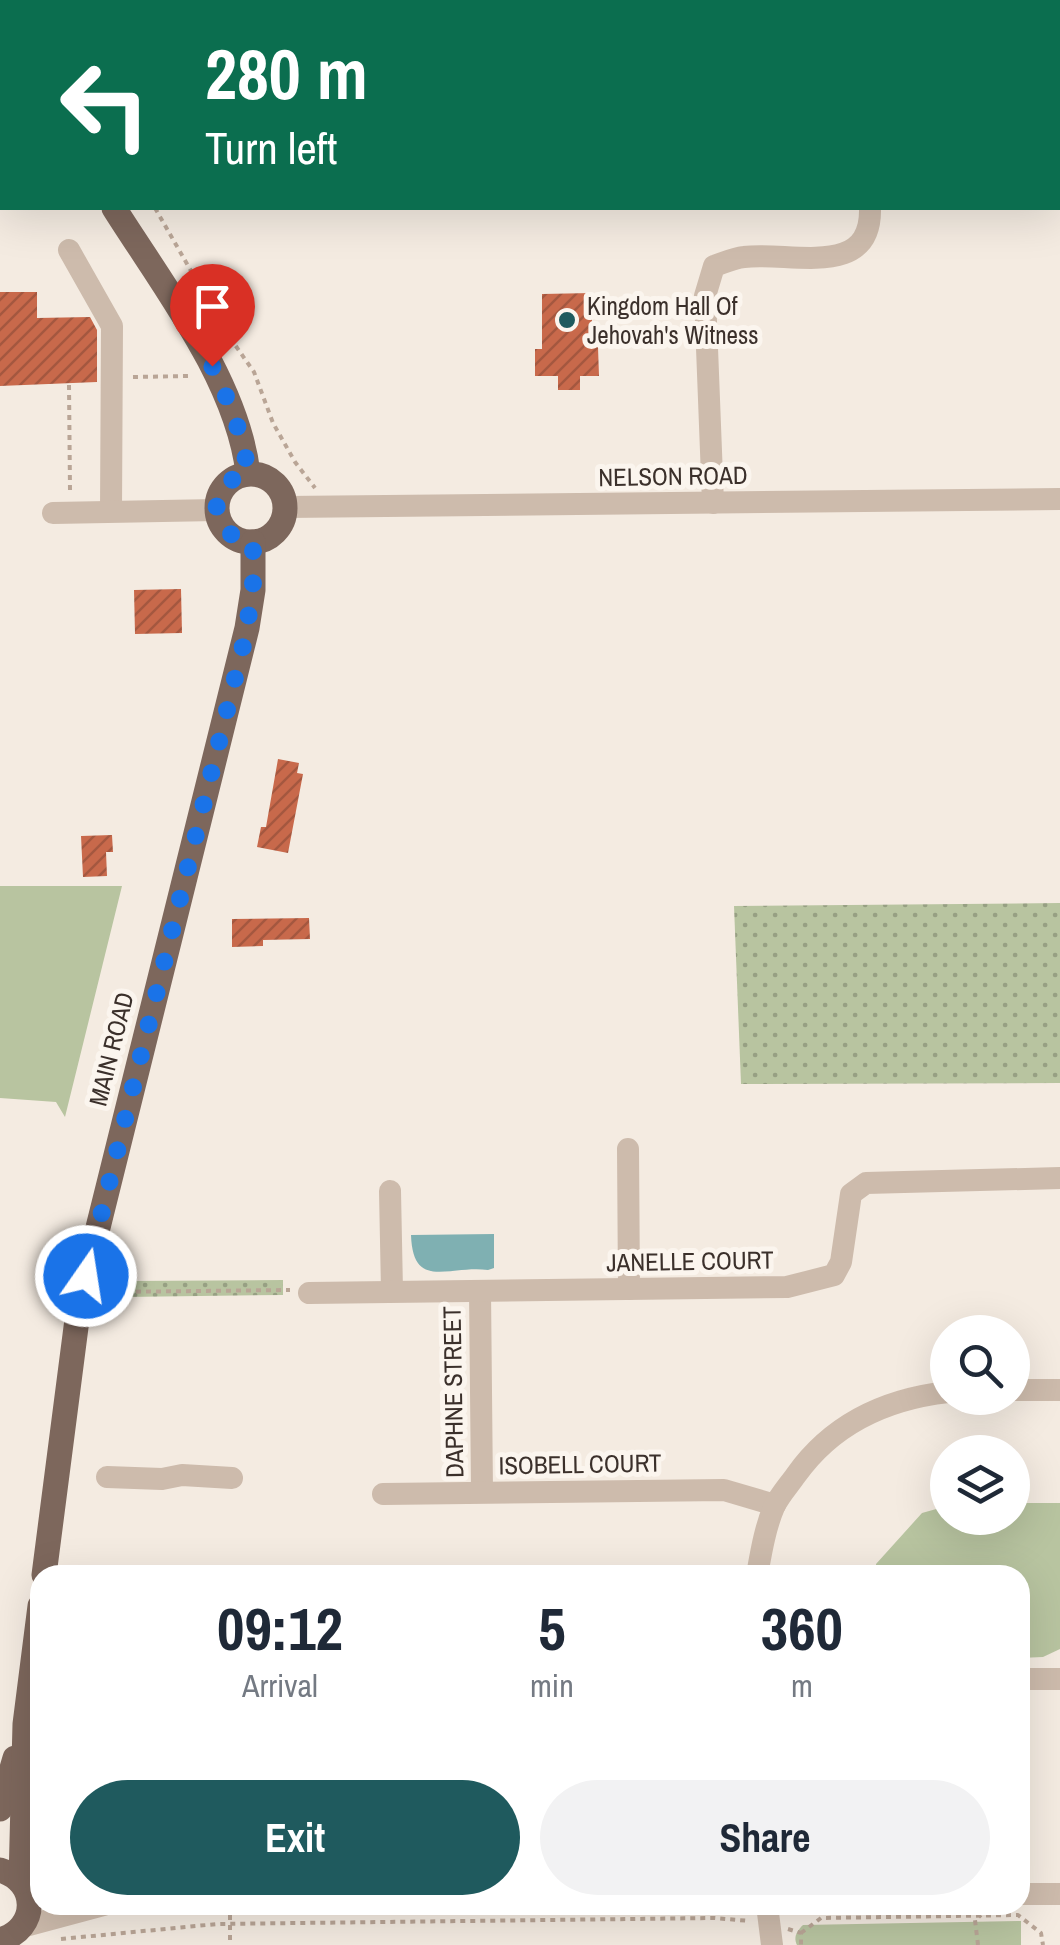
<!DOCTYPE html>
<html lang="en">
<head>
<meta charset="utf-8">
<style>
  body { margin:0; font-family:"Archivo Narrow",sans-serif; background:#f2f2f3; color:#1f2937; height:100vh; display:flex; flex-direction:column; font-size:38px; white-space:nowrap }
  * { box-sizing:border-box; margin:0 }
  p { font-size:32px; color:#747a83 }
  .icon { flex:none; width:55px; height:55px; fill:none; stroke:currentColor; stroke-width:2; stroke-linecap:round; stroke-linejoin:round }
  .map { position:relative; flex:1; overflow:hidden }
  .details { position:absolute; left:30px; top:1565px; width:1000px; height:350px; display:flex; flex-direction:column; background:#fff; border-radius:30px; box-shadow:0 10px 40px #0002 }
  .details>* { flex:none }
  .top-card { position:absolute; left:0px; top:0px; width:1060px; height:210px; box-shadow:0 10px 40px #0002; background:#0b6e4f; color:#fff; overflow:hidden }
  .buttons { position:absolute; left:930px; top:1315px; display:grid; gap:20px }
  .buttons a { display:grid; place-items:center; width:100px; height:100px; border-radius:50%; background:#fff; box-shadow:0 10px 40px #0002; font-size:50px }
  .pin { position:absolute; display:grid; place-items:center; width:85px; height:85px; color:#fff; margin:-102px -42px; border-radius:50% 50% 50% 0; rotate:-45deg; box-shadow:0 0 10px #0007 }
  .pin .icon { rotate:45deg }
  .me { position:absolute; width:110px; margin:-55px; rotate:13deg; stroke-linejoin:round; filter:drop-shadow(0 0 8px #0008) }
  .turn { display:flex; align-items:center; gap:35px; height:210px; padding:0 40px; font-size:45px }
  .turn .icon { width:130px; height:130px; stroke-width:2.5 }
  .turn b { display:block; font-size:70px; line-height:85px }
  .eta { display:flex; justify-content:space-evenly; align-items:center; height:170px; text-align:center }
  .eta b { font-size:60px; font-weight:800; line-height:70px }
  .button { display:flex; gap:20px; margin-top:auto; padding:20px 40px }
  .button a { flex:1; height:115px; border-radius:60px; background:#1f5a5e; color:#fff; font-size:40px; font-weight:800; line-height:115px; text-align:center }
  .button a+a { background:#f2f2f3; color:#1f2937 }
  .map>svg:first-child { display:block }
  .grass { fill:url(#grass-dots) }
  .green { fill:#b8c4a0 }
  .water { fill:#7fb0b2 }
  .building { fill:url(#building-hatch) }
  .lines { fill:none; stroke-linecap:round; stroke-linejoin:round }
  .path { stroke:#b9a596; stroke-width:4; stroke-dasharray:5 5; stroke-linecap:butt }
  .minor { stroke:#cdbbac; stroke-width:22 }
  .major { stroke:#7d675c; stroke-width:25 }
  .route { stroke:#1a73e8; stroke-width:18; stroke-dasharray:0 32.4 }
  .poi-dot { fill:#1f5a5e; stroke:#fbf5ee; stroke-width:4 }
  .labels { text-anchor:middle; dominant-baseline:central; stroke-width:10; stroke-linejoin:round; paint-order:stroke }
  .poi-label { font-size:25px; fill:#3b302b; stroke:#fbf5ee; text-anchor:start }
  .street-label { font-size:25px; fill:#3b302b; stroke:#fbf5ee }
</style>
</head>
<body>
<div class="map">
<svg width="1060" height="1945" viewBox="0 0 1060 1945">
  <defs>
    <pattern id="grass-dots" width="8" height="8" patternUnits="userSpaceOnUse" patternTransform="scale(2.5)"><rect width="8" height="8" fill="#b8c4a0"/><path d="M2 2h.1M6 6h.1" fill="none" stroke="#97a083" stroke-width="1.8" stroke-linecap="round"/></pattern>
    <pattern id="building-hatch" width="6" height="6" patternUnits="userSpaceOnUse" patternTransform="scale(2.5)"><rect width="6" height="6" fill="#c8694b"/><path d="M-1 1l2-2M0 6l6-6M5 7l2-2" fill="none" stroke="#a4573f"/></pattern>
  </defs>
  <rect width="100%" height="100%" fill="#f4ebe1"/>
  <g class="grass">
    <path d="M1060,903V1083L741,1084L734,906Z"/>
    <path d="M283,1280V1295L125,1297L127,1281Z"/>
  </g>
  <g class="green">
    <path d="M0,886H122L65,1117L56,1102L0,1098Z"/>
    <path d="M1013,1503H1060V1649L1043,1657L1020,1658V1575H876V1564L922,1513L947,1506L948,1518H1012Z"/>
    <path d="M1021,1921V1945H797C793,1937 797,1931 803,1925Z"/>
  </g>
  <path class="water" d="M494,1234V1268L488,1270C448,1265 413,1291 411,1235Z"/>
  <g class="building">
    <path d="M0,292H37V318L90,317L97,330V382L0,386Z"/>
    <path d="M592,293V347H598L599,376H580V390H558V376H535V349H542V294Z"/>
    <path d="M181,589L182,633L135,634L134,590Z"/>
    <path d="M278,759L299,763L297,773L303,774L288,853L257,847L261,827H266Z"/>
    <path d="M112,835L113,852H106L107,876L83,877L81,836Z"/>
    <path d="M309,918L310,939L263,940V946L232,947V919Z"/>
  </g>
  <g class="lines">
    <g class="path">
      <path d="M38,0L40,2"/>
      <path d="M155,208L226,332L254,372L273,423L295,462L315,488"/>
      <path d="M133,377L189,376"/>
      <path d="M69,385L70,491"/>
      <path d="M106,1292L290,1290"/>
      <path d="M230,1905V1945"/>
      <path d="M788,1929L801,1933V1945"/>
      <path d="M801,1933L821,1918L1018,1915L1041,1933L1043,1945"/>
      <path d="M61,1939L217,1924L714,1918L750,1921"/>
      <path d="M978,1945L975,1920L981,1915"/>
    </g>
    <g class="minor">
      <path d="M853,0L855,2"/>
      <path d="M226,2L227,0"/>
      <path d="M69,250L112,326L111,511"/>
      <path d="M713,503L705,296L714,266C723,263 734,258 744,257C790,251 872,280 870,208"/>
      <path d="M286,507L1060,499"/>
      <path d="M53,513L217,510"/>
      <path d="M628,1149L629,1289"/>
      <path d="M390,1191L392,1291"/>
      <path d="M480,1291L482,1492"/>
      <path d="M309,1293L787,1287L834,1275L841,1262L851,1194L866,1183L1060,1178"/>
      <path d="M1012,1390H1060"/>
      <path d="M107,1477L162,1479L182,1475L232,1478"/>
      <path d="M383,1494L724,1490L775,1505"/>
      <path d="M757,1575C761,1553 765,1528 774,1507C779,1496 789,1485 796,1475C833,1423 886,1399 948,1392"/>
      <path d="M1020,1679H1060"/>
      <path d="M1020,1894H1060"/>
      <path d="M767,1905L772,1945"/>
      <path d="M22,1927L104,1905"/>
    </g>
    <g class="major">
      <path d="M3,0L4,2"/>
      <path d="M114,208C163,286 237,380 248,473"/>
      <circle cx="251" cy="508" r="34"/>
      <path d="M44,1575L79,1304L247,628L253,590V542"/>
      <path d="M0,1809L15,1758"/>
      <path d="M0,1870C39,1881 39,1929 0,1940"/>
      <path d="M21,1881L25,1724L40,1606"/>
    </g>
  </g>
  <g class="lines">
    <path class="route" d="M86,1276L244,642L253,590V542C208,537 203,484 248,473C243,434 229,401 212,366"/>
  </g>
  <circle class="poi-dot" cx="567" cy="320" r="10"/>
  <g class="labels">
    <g class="poi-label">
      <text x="587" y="306">Kingdom Hall Of<tspan x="587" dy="29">Jehovah's Witness</tspan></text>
    </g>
    <g class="street-label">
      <text transform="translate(673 476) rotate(-1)">NELSON ROAD</text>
      <text transform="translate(111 1049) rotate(-76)">MAIN ROAD</text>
      <text transform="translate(690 1261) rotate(-1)">JANELLE COURT</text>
      <text transform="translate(453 1392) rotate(-91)">DAPHNE STREET</text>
      <text transform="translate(580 1464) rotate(-1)">ISOBELL COURT</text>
    </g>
  </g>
</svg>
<div class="buttons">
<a><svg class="icon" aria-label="search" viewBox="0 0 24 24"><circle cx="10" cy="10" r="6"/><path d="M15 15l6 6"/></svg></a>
<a><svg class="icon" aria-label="layers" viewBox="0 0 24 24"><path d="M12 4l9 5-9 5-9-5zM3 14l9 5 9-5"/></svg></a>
</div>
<div class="pin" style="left:212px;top:366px;background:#d93025"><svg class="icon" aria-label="arrive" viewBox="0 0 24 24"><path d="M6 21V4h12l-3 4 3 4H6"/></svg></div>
<svg class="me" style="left:86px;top:1276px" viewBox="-20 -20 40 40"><circle r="17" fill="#1a73e8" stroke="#fff" stroke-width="3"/><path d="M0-11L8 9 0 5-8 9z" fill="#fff"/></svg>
<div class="top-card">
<div class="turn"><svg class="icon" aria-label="left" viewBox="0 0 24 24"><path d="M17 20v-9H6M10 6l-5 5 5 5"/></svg><div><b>280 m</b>Turn left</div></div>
</div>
<section class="details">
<div class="eta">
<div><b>09:12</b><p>Arrival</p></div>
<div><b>5</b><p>min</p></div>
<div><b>360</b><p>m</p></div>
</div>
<div class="button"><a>Exit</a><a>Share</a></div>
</section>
</div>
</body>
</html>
